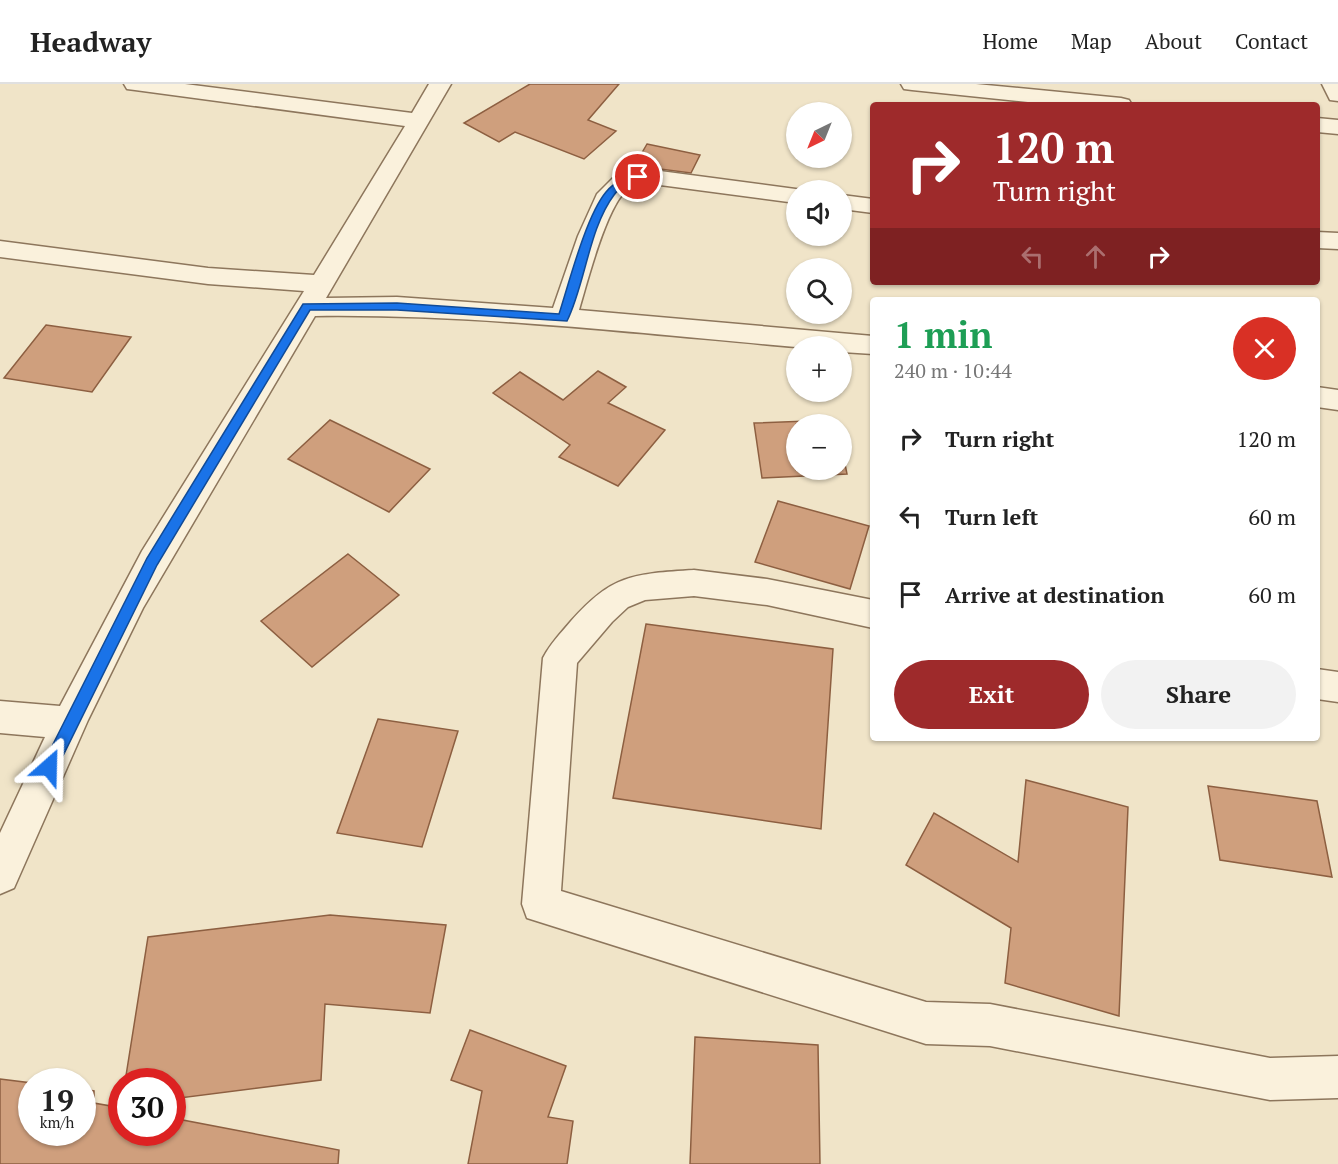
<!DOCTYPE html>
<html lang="en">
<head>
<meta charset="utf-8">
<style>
  body { margin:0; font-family:"PT Serif",serif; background:#f2f2f2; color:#222; height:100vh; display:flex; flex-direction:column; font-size:22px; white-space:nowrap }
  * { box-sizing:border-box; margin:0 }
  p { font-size:20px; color:#767676 }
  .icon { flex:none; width:33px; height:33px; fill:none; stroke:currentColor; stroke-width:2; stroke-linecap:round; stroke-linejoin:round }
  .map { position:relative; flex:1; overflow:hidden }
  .sheet { position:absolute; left:870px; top:213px; width:450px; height:444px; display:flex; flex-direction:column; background:#fff; border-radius:6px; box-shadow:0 2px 4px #0004 }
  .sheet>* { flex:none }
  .top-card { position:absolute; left:870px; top:18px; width:450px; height:183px; border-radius:6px; box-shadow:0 2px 4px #0004; background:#9e2a2b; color:#fff; overflow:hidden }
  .needle { width:39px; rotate:223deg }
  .buttons { position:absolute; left:786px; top:18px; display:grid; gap:12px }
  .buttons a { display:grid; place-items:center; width:66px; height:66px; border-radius:50%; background:#fff; box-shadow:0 2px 4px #0004; font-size:30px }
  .speed { position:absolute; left:18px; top:984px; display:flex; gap:12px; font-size:30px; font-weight:700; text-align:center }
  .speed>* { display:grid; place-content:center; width:78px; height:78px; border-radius:50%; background:#fff; box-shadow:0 2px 4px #0004; line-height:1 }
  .speed small { font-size:15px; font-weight:400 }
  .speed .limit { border:9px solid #d22; background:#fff; color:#111 }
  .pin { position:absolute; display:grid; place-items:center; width:51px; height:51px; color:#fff; margin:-26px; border:3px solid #fff; border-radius:50%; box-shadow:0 2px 6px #0007 }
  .me { position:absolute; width:66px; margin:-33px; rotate:25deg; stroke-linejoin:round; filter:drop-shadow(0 0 4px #0008) }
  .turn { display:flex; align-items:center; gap:21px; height:126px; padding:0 24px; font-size:27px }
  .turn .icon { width:78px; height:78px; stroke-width:2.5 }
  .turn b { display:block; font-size:42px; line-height:51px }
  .lanes { display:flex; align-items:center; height:57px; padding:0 24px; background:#0003; justify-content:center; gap:30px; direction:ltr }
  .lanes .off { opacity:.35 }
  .round { display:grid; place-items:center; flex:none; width:63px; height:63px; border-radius:32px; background:#f2f2f2 }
  .headline { display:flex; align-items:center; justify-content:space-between; height:102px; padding:0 24px }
  h1 { font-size:36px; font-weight:700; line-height:45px; color:#1e9e55 }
  .cta { display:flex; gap:12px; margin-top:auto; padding:12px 24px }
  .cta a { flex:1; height:69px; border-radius:36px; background:#9e2a2b; color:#fff; font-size:24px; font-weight:700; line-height:69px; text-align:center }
  .cta a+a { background:#f2f2f2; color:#222 }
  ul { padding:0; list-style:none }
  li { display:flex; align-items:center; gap:18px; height:78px; padding:0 24px }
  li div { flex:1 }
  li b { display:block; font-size:22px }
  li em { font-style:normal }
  header { display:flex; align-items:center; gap:36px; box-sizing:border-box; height:84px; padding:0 30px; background:#fff; border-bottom:2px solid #e0e0e0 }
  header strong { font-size:28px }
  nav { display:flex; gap:33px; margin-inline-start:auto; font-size:21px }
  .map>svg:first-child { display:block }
  .building { fill:#cf9f7d; stroke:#8d5f41; stroke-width:1.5 }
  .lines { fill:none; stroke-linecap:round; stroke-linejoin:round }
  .minor-casing { stroke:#8d765c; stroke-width:3 }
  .minor { fill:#faf1dc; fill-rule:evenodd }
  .route { fill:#1a73e8; stroke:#114b97; stroke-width:1.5 }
</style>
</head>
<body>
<header>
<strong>Headway</strong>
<nav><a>Home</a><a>Map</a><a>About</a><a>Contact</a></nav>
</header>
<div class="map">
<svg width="1338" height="1080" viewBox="0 0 1338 1080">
  <rect width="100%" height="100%" fill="#f0e4c8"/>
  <g class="building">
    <path d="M530,0H619L588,36L616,47L584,75L515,48L499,58L464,39Z"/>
    <path d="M647,60L700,71L691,89L660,85L632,86Z"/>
    <path d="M46,241L131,253L92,308L4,294Z"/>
    <path d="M598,287L626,303L608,319L665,346L618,402L559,373L570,361L493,309L520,288L563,316Z"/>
    <path d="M330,336L430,385L389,428L288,375Z"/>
    <path d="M835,336L836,340H796V386H842V365L847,390L762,394L754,339Z"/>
    <path d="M778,417L869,442L850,505L755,478Z"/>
    <path d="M348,470L399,511L312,583L261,537Z"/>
    <path d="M646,540L833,565L821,745L613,714Z"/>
    <path d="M378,635L458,647L422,763L337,749Z"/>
    <path d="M1026,696L1128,723L1119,932L1005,899L1011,844L906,781L934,729L1018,778Z"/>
    <path d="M1208,702L1317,717L1332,793L1220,776Z"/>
    <path d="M330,831L446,841L430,929L325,920L321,996L172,1015V998H125L148,853Z"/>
    <path d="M470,946L566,982L548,1033L573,1037L567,1080H468L482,1007L451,996Z"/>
    <path d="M695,953L818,961L820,1080H690Z"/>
    <path d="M0,995L32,999V1048H82V1005L94,1007V1019L122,1024V1048H172V1034L339,1066L338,1080H0Z"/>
  </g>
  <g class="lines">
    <g class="minor-casing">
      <g id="minor">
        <path d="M124,0H185L412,29L429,0H451L326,214L397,213L553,224L578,152L597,110L613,94L638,86L660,87L803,106H796V119L660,101C649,101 638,98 628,105C607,120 587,199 579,226L873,252V270L842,268V262L796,263C636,249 476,230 315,232L143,524L88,636L14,804L0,810V749L45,653L0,649V617L60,622L142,467L304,207L208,200L0,173V157L208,184L314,191L405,42L135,6L127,5Z"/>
        <path d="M901,0H976L1121,14L1129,16L1132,21H1056L912,6L904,5Z"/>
        <path d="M1322,0H1338V17L1330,16Z"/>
        <path d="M1317,34L1338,36V50L1317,48Z"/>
        <path d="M842,111L873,115V129L842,125Z"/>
        <path d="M1317,148L1338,149V165L1317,164Z"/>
        <path d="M1317,303L1338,306V326L1317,323Z"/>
        <path d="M694,486L767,495L873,516V544L767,521L694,512L645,516L628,523L612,538L577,579L561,807L926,918L990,920L1270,974L1338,972V1014L1270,1016L990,962L926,960L527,834L522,820L543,574C550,560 561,549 571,537C613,490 633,490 694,486Z"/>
        <path d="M1317,585L1338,588V618L1317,615Z"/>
      </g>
    </g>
    <use href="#minor" class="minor"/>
  </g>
  <path class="route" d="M638,90L641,91V95C631,99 620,102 614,111C589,144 585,201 567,237L397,226H310L157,481L55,688H44L42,683L44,678L147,474L303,220L397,219L559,230C569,199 586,132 606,108C614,98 625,94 638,90Z"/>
</svg>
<div class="buttons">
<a><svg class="needle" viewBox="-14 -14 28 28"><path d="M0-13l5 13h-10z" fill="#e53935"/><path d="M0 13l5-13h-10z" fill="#767676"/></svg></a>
<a><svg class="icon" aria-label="sound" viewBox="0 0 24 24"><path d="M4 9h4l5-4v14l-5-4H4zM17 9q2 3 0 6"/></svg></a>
<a><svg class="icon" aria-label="search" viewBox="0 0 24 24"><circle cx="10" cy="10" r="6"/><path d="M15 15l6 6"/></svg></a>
<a>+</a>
<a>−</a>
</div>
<div class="speed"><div>19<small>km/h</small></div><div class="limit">30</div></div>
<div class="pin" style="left:638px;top:93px;background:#d93025"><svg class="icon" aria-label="arrive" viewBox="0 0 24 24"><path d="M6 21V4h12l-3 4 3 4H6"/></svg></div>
<svg class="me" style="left:49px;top:683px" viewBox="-20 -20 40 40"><path d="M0-17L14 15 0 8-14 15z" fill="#1a73e8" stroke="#fff" stroke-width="4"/></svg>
<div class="top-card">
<div class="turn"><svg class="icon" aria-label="right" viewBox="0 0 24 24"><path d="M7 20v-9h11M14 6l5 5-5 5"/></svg><div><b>120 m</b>Turn right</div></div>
<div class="lanes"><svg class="icon off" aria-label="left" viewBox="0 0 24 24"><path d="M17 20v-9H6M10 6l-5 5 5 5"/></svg><svg class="icon off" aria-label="ahead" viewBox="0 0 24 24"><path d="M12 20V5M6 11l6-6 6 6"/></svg><svg class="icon" aria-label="right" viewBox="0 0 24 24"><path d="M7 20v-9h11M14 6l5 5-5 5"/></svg></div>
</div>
<section class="sheet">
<div class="headline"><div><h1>1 min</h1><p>240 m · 10:44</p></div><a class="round" style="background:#d93025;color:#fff"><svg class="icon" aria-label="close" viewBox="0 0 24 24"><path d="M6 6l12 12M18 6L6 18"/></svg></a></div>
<ul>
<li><svg class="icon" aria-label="right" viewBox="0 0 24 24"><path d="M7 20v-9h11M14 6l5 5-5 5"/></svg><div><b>Turn right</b></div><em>120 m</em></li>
<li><svg class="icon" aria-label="left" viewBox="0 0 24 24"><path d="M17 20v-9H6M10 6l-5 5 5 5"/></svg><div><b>Turn left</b></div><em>60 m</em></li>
<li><svg class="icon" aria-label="arrive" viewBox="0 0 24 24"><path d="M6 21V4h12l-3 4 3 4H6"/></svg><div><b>Arrive at destination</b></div><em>60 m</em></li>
</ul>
<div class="cta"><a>Exit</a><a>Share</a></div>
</section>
</div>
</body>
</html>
